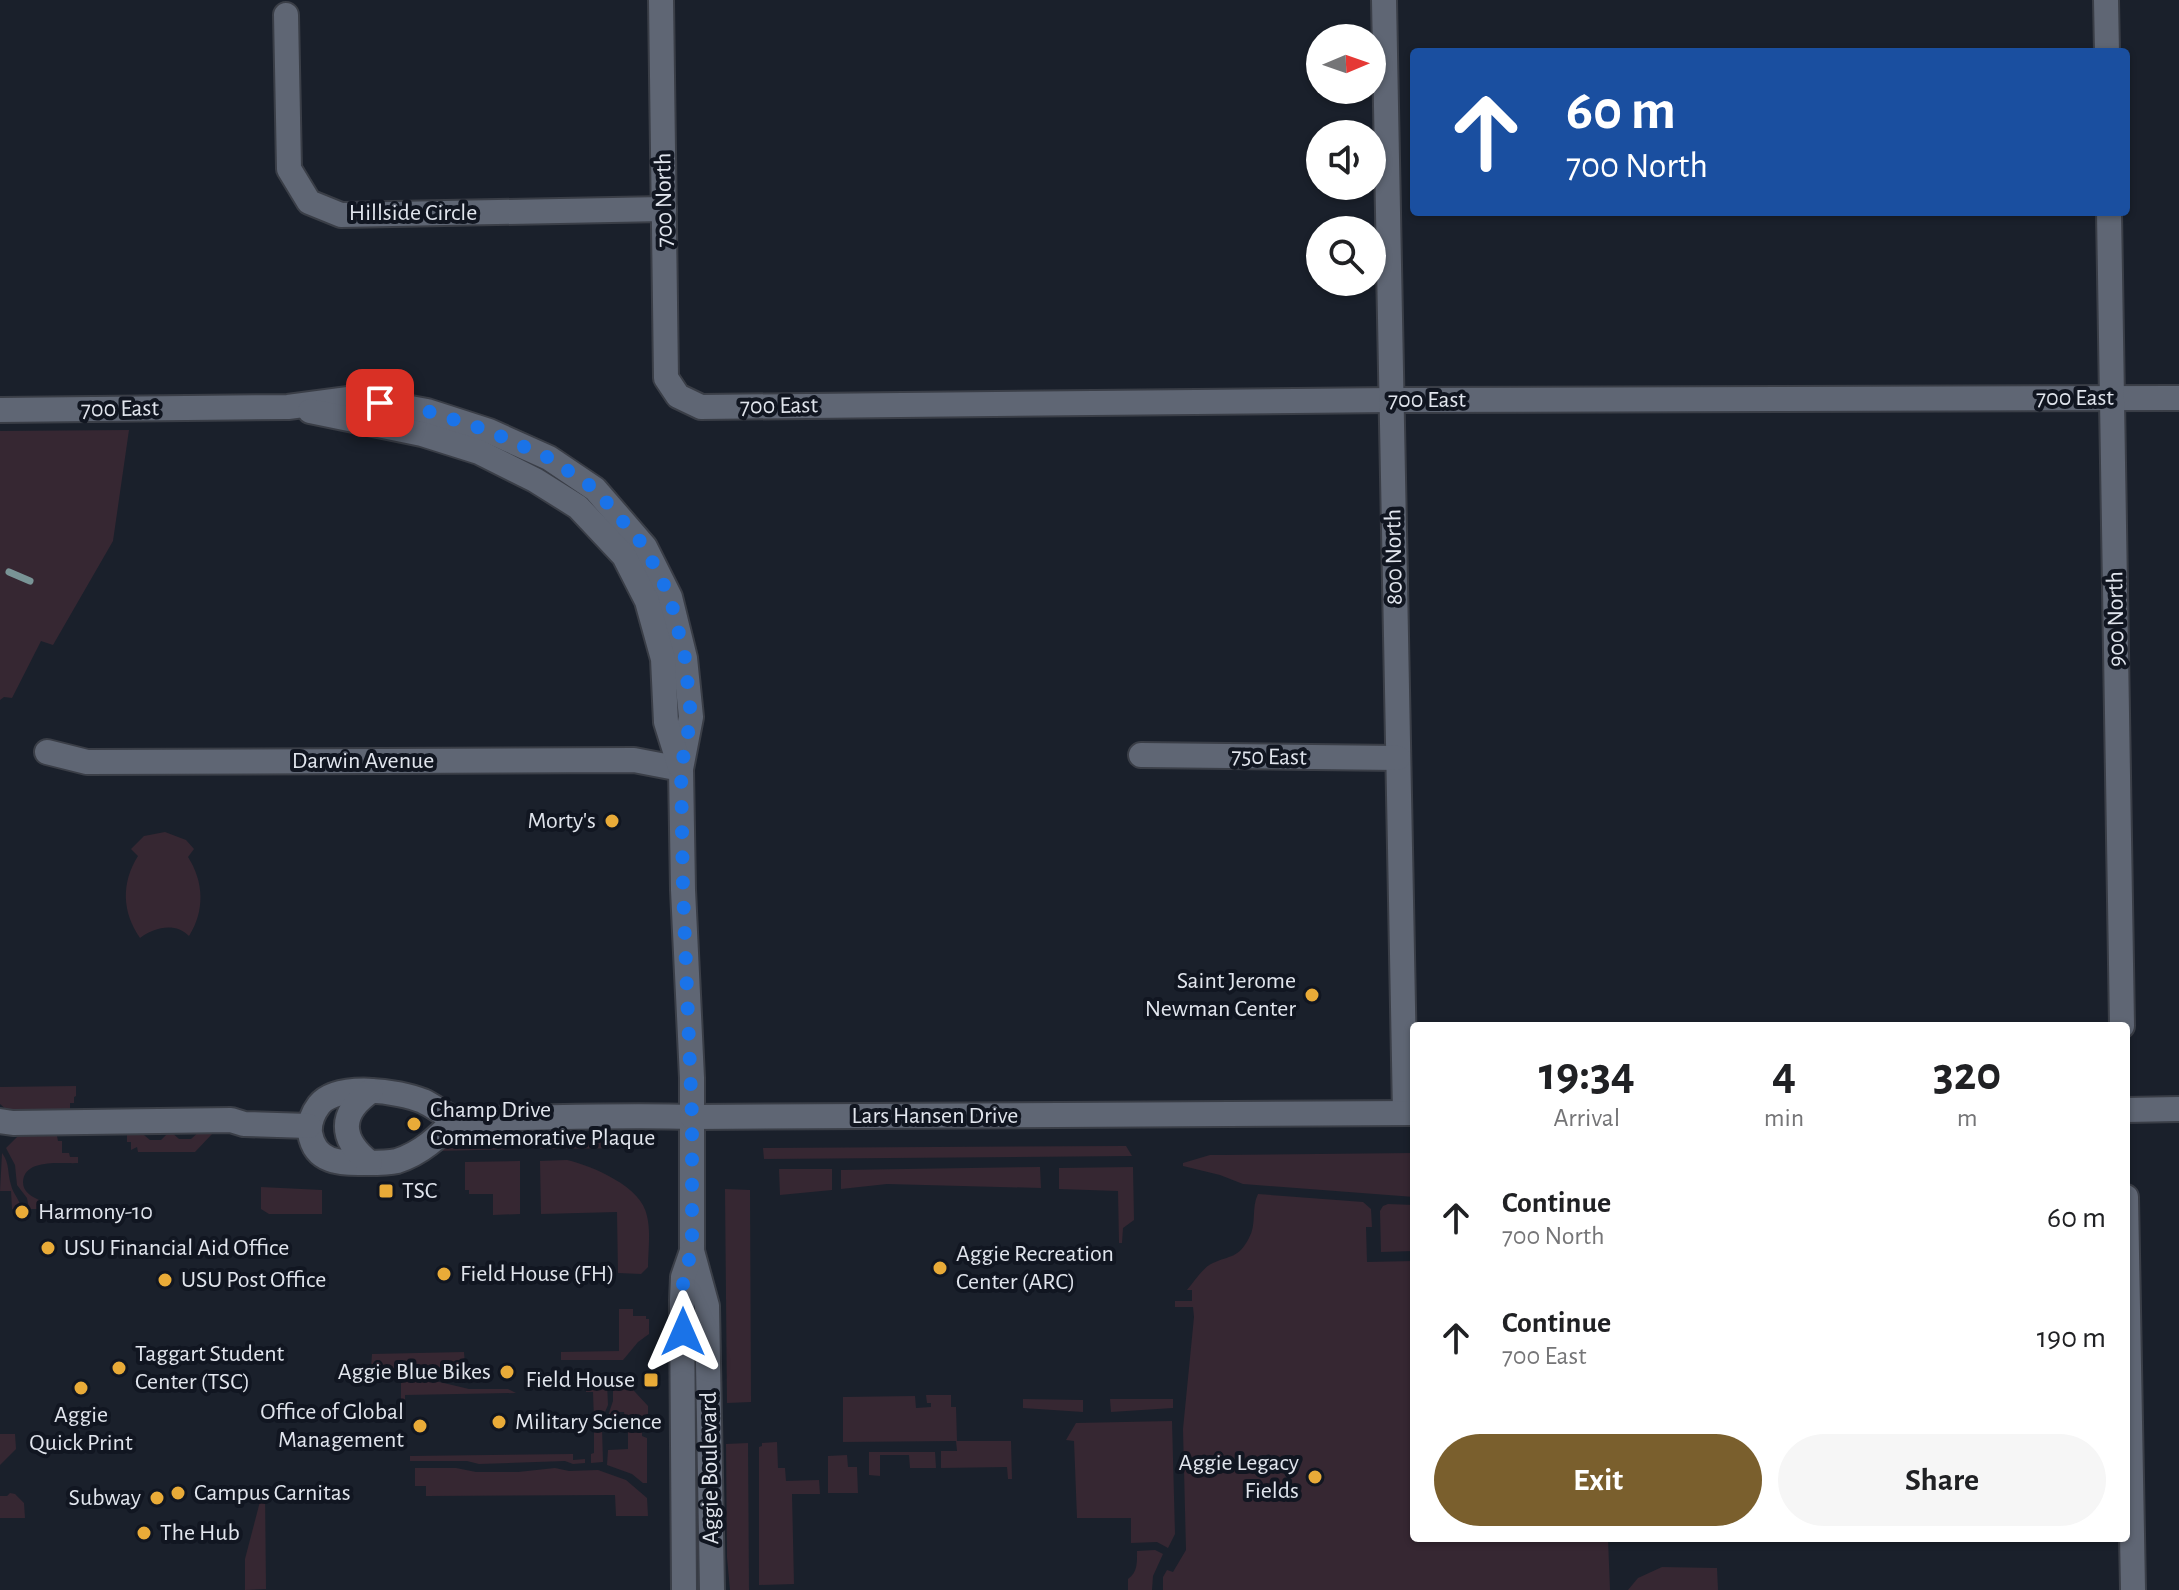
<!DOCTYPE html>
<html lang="en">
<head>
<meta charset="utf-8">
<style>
  body { margin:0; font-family:"Alegreya Sans",sans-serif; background:#f6f6f6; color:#202124; height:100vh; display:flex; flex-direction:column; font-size:30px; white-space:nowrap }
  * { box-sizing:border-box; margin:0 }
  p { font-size:26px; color:#757577 }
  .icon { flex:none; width:44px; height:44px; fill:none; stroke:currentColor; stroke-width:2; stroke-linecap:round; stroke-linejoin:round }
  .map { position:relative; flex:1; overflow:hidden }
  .panel { position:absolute; left:1410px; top:1022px; width:720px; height:520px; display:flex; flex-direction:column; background:#fff; border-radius:8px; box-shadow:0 2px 6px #0004 }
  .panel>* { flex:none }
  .guide { position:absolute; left:1410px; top:48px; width:720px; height:168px; border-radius:8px; box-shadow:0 2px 6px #0004; background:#1a4fa0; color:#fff; overflow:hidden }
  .needle { width:52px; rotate:88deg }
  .buttons { position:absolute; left:1306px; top:24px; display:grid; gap:16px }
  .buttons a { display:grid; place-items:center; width:80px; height:80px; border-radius:50%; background:#fff; box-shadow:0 2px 6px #0004; font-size:40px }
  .pin { position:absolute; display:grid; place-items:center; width:68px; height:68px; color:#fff; margin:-34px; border-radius:16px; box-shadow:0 4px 12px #0006 }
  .me { position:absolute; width:88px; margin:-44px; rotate:0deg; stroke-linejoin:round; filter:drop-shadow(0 0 6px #0008) }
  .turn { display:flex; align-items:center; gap:28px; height:168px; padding:0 24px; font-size:36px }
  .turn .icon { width:104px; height:104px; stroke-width:2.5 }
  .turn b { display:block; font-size:56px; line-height:68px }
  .eta { display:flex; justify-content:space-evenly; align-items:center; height:136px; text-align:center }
  .eta b { font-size:48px; font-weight:600; line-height:56px }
  .button { display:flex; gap:16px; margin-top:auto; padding:16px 24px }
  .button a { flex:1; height:92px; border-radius:48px; background:#7a5f2d; color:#fff; font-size:32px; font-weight:600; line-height:92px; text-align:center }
  .button a+a { background:#f6f6f6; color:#202124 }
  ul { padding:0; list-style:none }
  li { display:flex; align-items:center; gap:24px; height:120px; padding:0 24px }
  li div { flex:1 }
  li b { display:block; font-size:30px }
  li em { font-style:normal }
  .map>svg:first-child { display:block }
  .green { fill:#362732 }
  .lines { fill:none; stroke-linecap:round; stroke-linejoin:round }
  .stream { stroke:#799496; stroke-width:7 }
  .street-casing { stroke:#3a3e47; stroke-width:28 }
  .secondary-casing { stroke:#3a3e47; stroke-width:28 }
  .street { stroke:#5f6674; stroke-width:24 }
  .secondary { stroke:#5f6674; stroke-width:24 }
  .route { stroke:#1a73e8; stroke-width:14; stroke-dasharray:0 25.2 }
  .poi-dot { fill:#e9ab38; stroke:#111621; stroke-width:3 }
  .labels { text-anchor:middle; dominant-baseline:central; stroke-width:8; stroke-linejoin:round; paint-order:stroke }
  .street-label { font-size:24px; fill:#e1e5ed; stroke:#111621 }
  .poi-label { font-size:24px; fill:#e1e5ed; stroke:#111621; text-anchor:start }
</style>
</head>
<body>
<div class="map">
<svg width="2179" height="1590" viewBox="0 0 2179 1590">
  <rect width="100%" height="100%" fill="#1a202b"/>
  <g class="green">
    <path d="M129,430L113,541L53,645L41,641L12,698L4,697L0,700V431Z"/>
    <path d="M165,832L186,840L194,849L188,857C204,882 205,911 189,936C176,922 154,927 140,938C122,912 121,883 138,856L131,849L144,836Z"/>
    <path d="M76,1086V1096L74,1097V1103H70V1109L8,1111L0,1104V1087Z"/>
    <path d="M130,1131H139L150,1140H161L170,1131L179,1139H191L200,1131H208L212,1134L195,1152H138L137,1147L131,1150V1142H127V1135H130Z"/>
    <path d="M53,1132V1136H57L58,1141H62V1153H69L70,1157H78V1163C62,1164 24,1158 23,1182C23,1192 31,1196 39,1200V1209H29L27,1198L17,1185L15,1165L6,1148L21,1133Z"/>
    <path d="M456,1137C478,1137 498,1142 520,1142V1149L435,1151L445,1141Z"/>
    <path d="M622,1141L634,1144V1148L540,1149V1142Z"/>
    <path d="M1126,1146L1132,1156L764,1159L763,1148Z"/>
    <path d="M2,1153C10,1164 7,1172 11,1185C13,1194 20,1199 21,1209H12L11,1191H0Z"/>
    <path d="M1414,1153V1197L1243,1184L1220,1175L1183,1166V1163L1210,1155H1222Z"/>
    <path d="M567,1160C593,1166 642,1187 647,1216C651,1232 648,1251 648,1267L641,1274L618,1273L617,1212L541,1214L540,1161Z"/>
    <path d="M520,1161V1214L493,1215V1194H469V1190H465V1162Z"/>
    <path d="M1040,1167L1041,1188L887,1184L841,1189V1170Z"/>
    <path d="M1133,1167L1134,1220L1123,1228L1122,1243H1119L1118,1191L1059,1189V1168Z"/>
    <path d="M779,1169H832V1190L780,1195Z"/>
    <path d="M261,1187L322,1190V1214H269L261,1209Z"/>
    <path d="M725,1189L750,1190L751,1402L727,1403Z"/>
    <path d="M1258,1194L1363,1202L1371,1209L1372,1227H1366L1367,1262L1414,1261V1538H1608L1610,1590H1163V1577L1167,1570L1173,1572L1186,1550L1183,1429L1194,1317L1193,1307H1175V1301H1192V1290H1187C1194,1282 1203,1267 1213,1263C1230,1255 1238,1259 1249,1238C1257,1224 1251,1208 1258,1194Z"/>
    <path d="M1388,1204L1414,1205V1251L1381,1252L1380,1211L1383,1206Z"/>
    <path d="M619,1309H633V1316H646V1319H649V1334L638,1342L623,1360H561V1352L619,1351Z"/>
    <path d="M690,1345H704L706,1560L692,1561Z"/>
    <path d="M464,1352L465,1366L373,1371L371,1369L372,1354Z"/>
    <path d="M597,1375L607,1383L608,1405L602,1419H594L593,1392H586V1379H562L561,1377Z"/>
    <path d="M409,1378L431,1380L469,1389H508L516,1393L405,1395V1414L401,1413V1381Z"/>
    <path d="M613,1378L623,1379L648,1406V1415L644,1419H625L624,1412H617L616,1420L607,1419L613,1401Z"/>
    <path d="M926,1395H951V1407H956L957,1441H1011L1012,1479H1008L1007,1467L941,1468V1451H957L956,1441L843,1442V1397L915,1396L916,1408L931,1407V1403H927Z"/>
    <path d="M1023,1399L1083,1400V1412L1023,1408Z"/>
    <path d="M1110,1399H1173V1408L1111,1412Z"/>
    <path d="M1172,1421L1175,1534L1168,1548L1157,1542L1131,1543V1518H1077L1074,1441L1066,1440L1076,1423Z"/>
    <path d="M594,1428H602L603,1462L591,1463V1454L594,1453Z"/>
    <path d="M628,1429H642V1436L647,1438V1483H643L632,1474L607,1465L608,1450L628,1449Z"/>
    <path d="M0,1434H15L16,1449L0,1465Z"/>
    <path d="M777,1442L778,1468H785L786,1481L819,1480L820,1494H792L794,1584L759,1585V1447L762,1446V1443Z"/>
    <path d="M748,1443L749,1590H730L727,1557L726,1444Z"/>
    <path d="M869,1452H935L936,1468H910L909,1455H880V1476L869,1475Z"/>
    <path d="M573,1454V1460L585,1459V1463L573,1464L565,1461L479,1464L467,1461H410V1456Z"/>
    <path d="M847,1455L848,1467H857L858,1493H828V1456Z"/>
    <path d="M415,1468H456L476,1472H518L555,1468L569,1471L598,1470L626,1480L647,1498L648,1516H616L615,1495L426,1496V1486H415Z"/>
    <path d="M263,1490L265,1492L266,1589L245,1590V1559Z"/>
    <path d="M10,1493L15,1494L24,1503L25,1518H0V1496H7Z"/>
    <path d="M1155,1550L1163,1554L1153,1576L1152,1590H1128V1579C1138,1572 1137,1562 1137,1551Z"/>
    <path d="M1662,1567L1717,1568L1718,1590H1628L1638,1578Z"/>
  </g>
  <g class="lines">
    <path class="stream" d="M9,572L30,581"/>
    <g class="street-casing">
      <g id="street">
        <path d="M661,0L666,378L678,396L701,407L1391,400L2179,398"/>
        <path d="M1384,0L1405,1113"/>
        <path d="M2106,0L2107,52"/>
        <path d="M286,15L289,169L309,202L341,215L664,209"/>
        <path d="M2109,212L2122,1026"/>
        <path d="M47,752L87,762L634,760L681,769"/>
        <path d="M1141,755L1398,758"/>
        <path d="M456,1119C438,1137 422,1153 397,1161C388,1163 377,1163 367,1163C342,1163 315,1164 310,1133C309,1122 313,1113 319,1105C337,1082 399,1091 423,1101C434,1106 444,1115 455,1119C468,1122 501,1118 516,1118C575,1117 633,1115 692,1117"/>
        <path d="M0,1121L13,1123L231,1120L244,1124L309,1126"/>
        <path d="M370,1163C339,1139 339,1113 371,1091"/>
        <path d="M2126,1197L2133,1590"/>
      </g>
    </g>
    <g class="secondary-casing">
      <g id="secondary">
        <path d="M0,410L288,407L356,398L427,411L489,431L549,458L595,489L645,547L670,597L685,658L691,717L681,769L683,890L692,1078V1251L707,1306L712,1590"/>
        <path d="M310,411L422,434L479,452L535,480L578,507L624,556L647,601L663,659L666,722L680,767"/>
        <path d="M2126,1110L2179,1109"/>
        <path d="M692,1117L1414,1113"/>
        <path d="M684,1590L682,1300L683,1277L692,1251"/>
      </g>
    </g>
    <use href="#street" class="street"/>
    <use href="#secondary" class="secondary"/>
  </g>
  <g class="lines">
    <path class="route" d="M380,403L427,411L489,431L549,458L595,489L645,547L670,597L685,658L691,717L681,769L683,890L692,1117V1251L683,1277V1332"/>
  </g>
  <g class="poi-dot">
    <circle cx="612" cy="821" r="8"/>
    <circle cx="1312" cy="995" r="8"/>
    <circle cx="414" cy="1124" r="8"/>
    <rect x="378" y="1183" width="16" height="16" rx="4"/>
    <circle cx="22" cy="1212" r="8"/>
    <circle cx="48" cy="1248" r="8"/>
    <circle cx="940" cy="1268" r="8"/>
    <circle cx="444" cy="1274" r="8"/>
    <circle cx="165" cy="1280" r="8"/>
    <circle cx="119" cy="1368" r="8"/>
    <circle cx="507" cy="1372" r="8"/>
    <rect x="643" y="1372" width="16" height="16" rx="4"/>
    <circle cx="81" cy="1388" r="8"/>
    <circle cx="499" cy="1422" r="8"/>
    <circle cx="420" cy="1426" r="8"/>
    <circle cx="1315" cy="1477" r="8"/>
    <circle cx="178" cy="1493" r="8"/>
    <circle cx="157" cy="1498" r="8"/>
    <circle cx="144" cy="1533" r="8"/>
  </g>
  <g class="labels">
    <g class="street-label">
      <text transform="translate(664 200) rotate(-91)">700 North</text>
      <text x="413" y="213">Hillside Circle</text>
      <text x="2075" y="398">700 East</text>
      <text x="1427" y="400">700 East</text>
      <text transform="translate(779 406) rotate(-1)">700 East</text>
      <text transform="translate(120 409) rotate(-1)">700 East</text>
      <text transform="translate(1394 557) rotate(-91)">800 North</text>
      <text transform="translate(2116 619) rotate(-91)">900 North</text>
      <text transform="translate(1269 757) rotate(1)">750 East</text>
      <text x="363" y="761">Darwin Avenue</text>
      <text x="935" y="1116">Lars Hansen Drive</text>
      <text transform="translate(710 1468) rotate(-91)">Aggie Boulevard</text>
    </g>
    <g class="poi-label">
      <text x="596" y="821" text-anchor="end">Morty's</text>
      <text x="1296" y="981" text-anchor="end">Saint Jerome<tspan x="1296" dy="28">Newman Center</tspan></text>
      <text x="430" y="1110">Champ Drive<tspan x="430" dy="28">Commemorative Plaque</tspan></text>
      <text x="402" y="1191">TSC</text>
      <text x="38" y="1212">Harmony-10</text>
      <text x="64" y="1248">USU Financial Aid Office</text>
      <text x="956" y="1254">Aggie Recreation<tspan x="956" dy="28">Center (ARC)</tspan></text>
      <text x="460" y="1274">Field House (FH)</text>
      <text x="181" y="1280">USU Post Office</text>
      <text x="135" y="1354">Taggart Student<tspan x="135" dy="28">Center (TSC)</tspan></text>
      <text x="491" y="1372" text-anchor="end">Aggie Blue Bikes</text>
      <text x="635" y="1380" text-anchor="end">Field House</text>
      <text x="404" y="1412" text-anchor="end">Office of Global<tspan x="404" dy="28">Management</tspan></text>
      <text x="81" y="1415" text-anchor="middle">Aggie<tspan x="81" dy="28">Quick Print</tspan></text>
      <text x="515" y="1422">Military Science</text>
      <text x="1299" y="1463" text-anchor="end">Aggie Legacy<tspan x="1299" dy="28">Fields</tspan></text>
      <text x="194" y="1493">Campus Carnitas</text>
      <text x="141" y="1498" text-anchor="end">Subway</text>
      <text x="160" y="1533">The Hub</text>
    </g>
  </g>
</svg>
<div class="buttons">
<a><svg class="needle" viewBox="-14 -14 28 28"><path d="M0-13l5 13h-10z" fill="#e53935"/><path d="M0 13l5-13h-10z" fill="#757577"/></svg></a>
<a><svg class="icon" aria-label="sound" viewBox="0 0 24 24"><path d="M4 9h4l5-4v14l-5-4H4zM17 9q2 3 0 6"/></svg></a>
<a><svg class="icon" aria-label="search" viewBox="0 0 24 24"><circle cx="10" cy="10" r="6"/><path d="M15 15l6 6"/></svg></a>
</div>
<div class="pin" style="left:380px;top:403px;background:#d93025"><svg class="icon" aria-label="arrive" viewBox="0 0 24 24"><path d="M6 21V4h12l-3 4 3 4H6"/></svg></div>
<svg class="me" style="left:683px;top:1332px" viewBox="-20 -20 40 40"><path d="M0-17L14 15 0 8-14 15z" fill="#1a73e8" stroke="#fff" stroke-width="4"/></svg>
<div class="guide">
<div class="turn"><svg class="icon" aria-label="ahead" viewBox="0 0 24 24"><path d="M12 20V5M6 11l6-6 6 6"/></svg><div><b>60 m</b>700 North</div></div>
</div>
<section class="panel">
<div class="eta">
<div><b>19:34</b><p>Arrival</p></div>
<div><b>4</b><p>min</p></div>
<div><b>320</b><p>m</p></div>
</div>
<ul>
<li><svg class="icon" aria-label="ahead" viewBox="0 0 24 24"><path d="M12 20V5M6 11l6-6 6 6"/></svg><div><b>Continue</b><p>700 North</p></div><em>60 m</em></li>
<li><svg class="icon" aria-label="ahead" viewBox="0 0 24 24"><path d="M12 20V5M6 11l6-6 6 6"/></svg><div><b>Continue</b><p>700 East</p></div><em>190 m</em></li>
</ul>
<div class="button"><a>Exit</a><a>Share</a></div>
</section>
</div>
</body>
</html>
